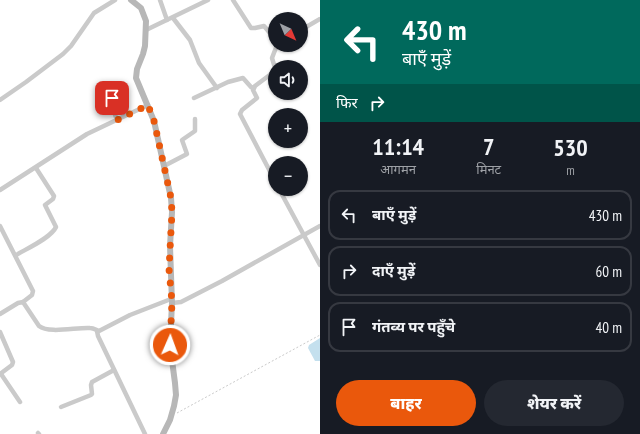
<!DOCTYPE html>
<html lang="hi">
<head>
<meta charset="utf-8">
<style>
  body { margin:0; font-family:"PT Sans Narrow","Noto Sans Devanagari",sans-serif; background:#242831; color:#f1f3f6; height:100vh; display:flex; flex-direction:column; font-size:15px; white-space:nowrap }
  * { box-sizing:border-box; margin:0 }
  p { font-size:13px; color:#9ea1a6 }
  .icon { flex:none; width:22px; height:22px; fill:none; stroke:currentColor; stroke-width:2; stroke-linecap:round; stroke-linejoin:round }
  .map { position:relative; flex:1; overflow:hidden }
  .sheet { display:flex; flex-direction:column; background:#171b24; width:320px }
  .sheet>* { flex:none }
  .hud { background:#00695c; color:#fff; overflow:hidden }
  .needle { width:26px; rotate:136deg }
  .buttons { position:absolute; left:268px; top:12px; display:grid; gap:8px }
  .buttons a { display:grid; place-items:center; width:40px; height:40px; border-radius:50%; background:#171b24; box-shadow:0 1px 3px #0004; font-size:20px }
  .pin { position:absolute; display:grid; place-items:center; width:34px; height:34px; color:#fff; margin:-17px; border-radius:8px; box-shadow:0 2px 6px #0006 }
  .me { position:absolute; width:44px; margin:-22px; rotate:2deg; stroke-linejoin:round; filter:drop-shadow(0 0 3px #0008) }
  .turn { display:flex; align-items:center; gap:14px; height:84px; padding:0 16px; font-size:18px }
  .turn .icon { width:52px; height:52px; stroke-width:2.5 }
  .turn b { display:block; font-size:28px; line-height:34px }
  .then { display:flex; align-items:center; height:38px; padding:0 16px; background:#0003; gap:8px; font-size:15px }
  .eta { display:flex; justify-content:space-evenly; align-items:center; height:68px; text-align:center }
  .eta b { font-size:24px; font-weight:800; line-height:28px }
  .button { display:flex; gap:8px; margin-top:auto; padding:8px 16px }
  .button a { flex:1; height:46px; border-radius:24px; background:#ea580c; color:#fff; font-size:16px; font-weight:800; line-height:46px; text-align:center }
  .button a+a { background:#242831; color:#f1f3f6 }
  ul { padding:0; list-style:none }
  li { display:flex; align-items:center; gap:12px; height:50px; margin:0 8px 6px; padding:0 8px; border:2px solid #363941; border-radius:12px }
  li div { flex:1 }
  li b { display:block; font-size:15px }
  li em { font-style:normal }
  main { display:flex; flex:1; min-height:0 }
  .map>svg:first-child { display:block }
  .water { fill:#c4e0ee }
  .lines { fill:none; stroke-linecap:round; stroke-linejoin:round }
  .path { stroke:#cacaca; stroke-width:1; stroke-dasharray:2 2; stroke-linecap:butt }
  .street { stroke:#cacaca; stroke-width:4.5 }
  .secondary { stroke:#b7b7b7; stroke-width:6 }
  .route { stroke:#ea580c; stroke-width:7; stroke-dasharray:0 12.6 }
</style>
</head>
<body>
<main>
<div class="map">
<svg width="320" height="434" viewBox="0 0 320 434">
  <rect width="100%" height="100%" fill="#fff"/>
  <path class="water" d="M320,338V361H315L308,348L309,345Z"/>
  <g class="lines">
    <path class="path" d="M177,413L320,335"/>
    <g class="street">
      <path d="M160,0L167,20"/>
      <path d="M233,0L251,28H255L264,26L275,39"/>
      <path d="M173,18L190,40L199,63L217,88"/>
      <path d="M146,30L208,0"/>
      <path d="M301,30L320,19"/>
      <path d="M275,68L272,58L277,45"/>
      <path d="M275,71L255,86L253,90L257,98L242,110L240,114L275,181"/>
      <path d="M112,98L116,107L114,112L117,120"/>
      <path d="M194,98L228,82L243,78L251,87L254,88"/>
      <path d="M0,100L26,82L63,54L71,46L94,13L115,0"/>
      <path d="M164,166L187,154L182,140L195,131V119"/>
      <path d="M279,189L320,265"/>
      <path d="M0,190L87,134L148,105"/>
      <path d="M0,226L33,291L32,295L23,302"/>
      <path d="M16,255C26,249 51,238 56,227L45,205L53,199L54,196L36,168"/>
      <path d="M172,303L181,302L222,281L320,226"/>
      <path d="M0,314L18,303L23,302L39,326C49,334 77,327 90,328C94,328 96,330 99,331L130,315L171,299"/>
      <path d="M97,331L98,336L145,434"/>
      <path d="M0,332L13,362L12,365L0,374"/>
      <path d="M1,374L20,402"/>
      <path d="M61,407L91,395L92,394L91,385L92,382L114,370"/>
      <path d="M38,433L39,434"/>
    </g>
    <path class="secondary" d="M131,0L141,8L146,21L145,46L143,54L137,69L136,78L154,121L171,198L172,212L170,246L172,303L170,345L175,383L176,395L174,406L170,420L163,434"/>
  </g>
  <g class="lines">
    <path class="route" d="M112,98L116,106L114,112L117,120L148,105L154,121L171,198L172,212L169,269L172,302L170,345"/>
  </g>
</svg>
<div class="buttons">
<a><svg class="needle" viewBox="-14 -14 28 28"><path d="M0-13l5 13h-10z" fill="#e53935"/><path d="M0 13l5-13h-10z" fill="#9ea1a6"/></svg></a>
<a><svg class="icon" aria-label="sound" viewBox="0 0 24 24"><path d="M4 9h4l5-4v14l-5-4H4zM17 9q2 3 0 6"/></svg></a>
<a>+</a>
<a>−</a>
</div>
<div class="pin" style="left:112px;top:98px;background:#d93025"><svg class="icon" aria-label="arrive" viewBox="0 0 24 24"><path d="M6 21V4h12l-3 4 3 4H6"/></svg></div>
<svg class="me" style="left:170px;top:345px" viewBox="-20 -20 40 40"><circle r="17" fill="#ea580c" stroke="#fff" stroke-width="3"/><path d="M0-11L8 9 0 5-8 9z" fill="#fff"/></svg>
</div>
<section class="sheet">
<div class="hud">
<div class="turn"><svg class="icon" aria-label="left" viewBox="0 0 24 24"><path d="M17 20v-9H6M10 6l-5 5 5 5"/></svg><div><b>430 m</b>बाएँ मुड़ें</div></div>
<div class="then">फिर<svg class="icon" aria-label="right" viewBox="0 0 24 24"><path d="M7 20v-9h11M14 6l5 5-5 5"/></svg></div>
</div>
<div class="eta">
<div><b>11:14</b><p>आगमन</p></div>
<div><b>7</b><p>मिनट</p></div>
<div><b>530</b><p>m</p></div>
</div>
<ul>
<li><svg class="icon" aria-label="left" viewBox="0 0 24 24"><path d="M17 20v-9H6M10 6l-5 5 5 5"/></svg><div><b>बाएँ मुड़ें</b></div><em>430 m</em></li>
<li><svg class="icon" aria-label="right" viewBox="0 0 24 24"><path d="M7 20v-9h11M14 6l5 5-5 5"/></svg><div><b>दाएँ मुड़ें</b></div><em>60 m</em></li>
<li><svg class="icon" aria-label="arrive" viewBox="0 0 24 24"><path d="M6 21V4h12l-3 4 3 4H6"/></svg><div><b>गंतव्य पर पहुँचे</b></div><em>40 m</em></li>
</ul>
<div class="button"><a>बाहर</a><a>शेयर करें</a></div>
</section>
</main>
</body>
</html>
